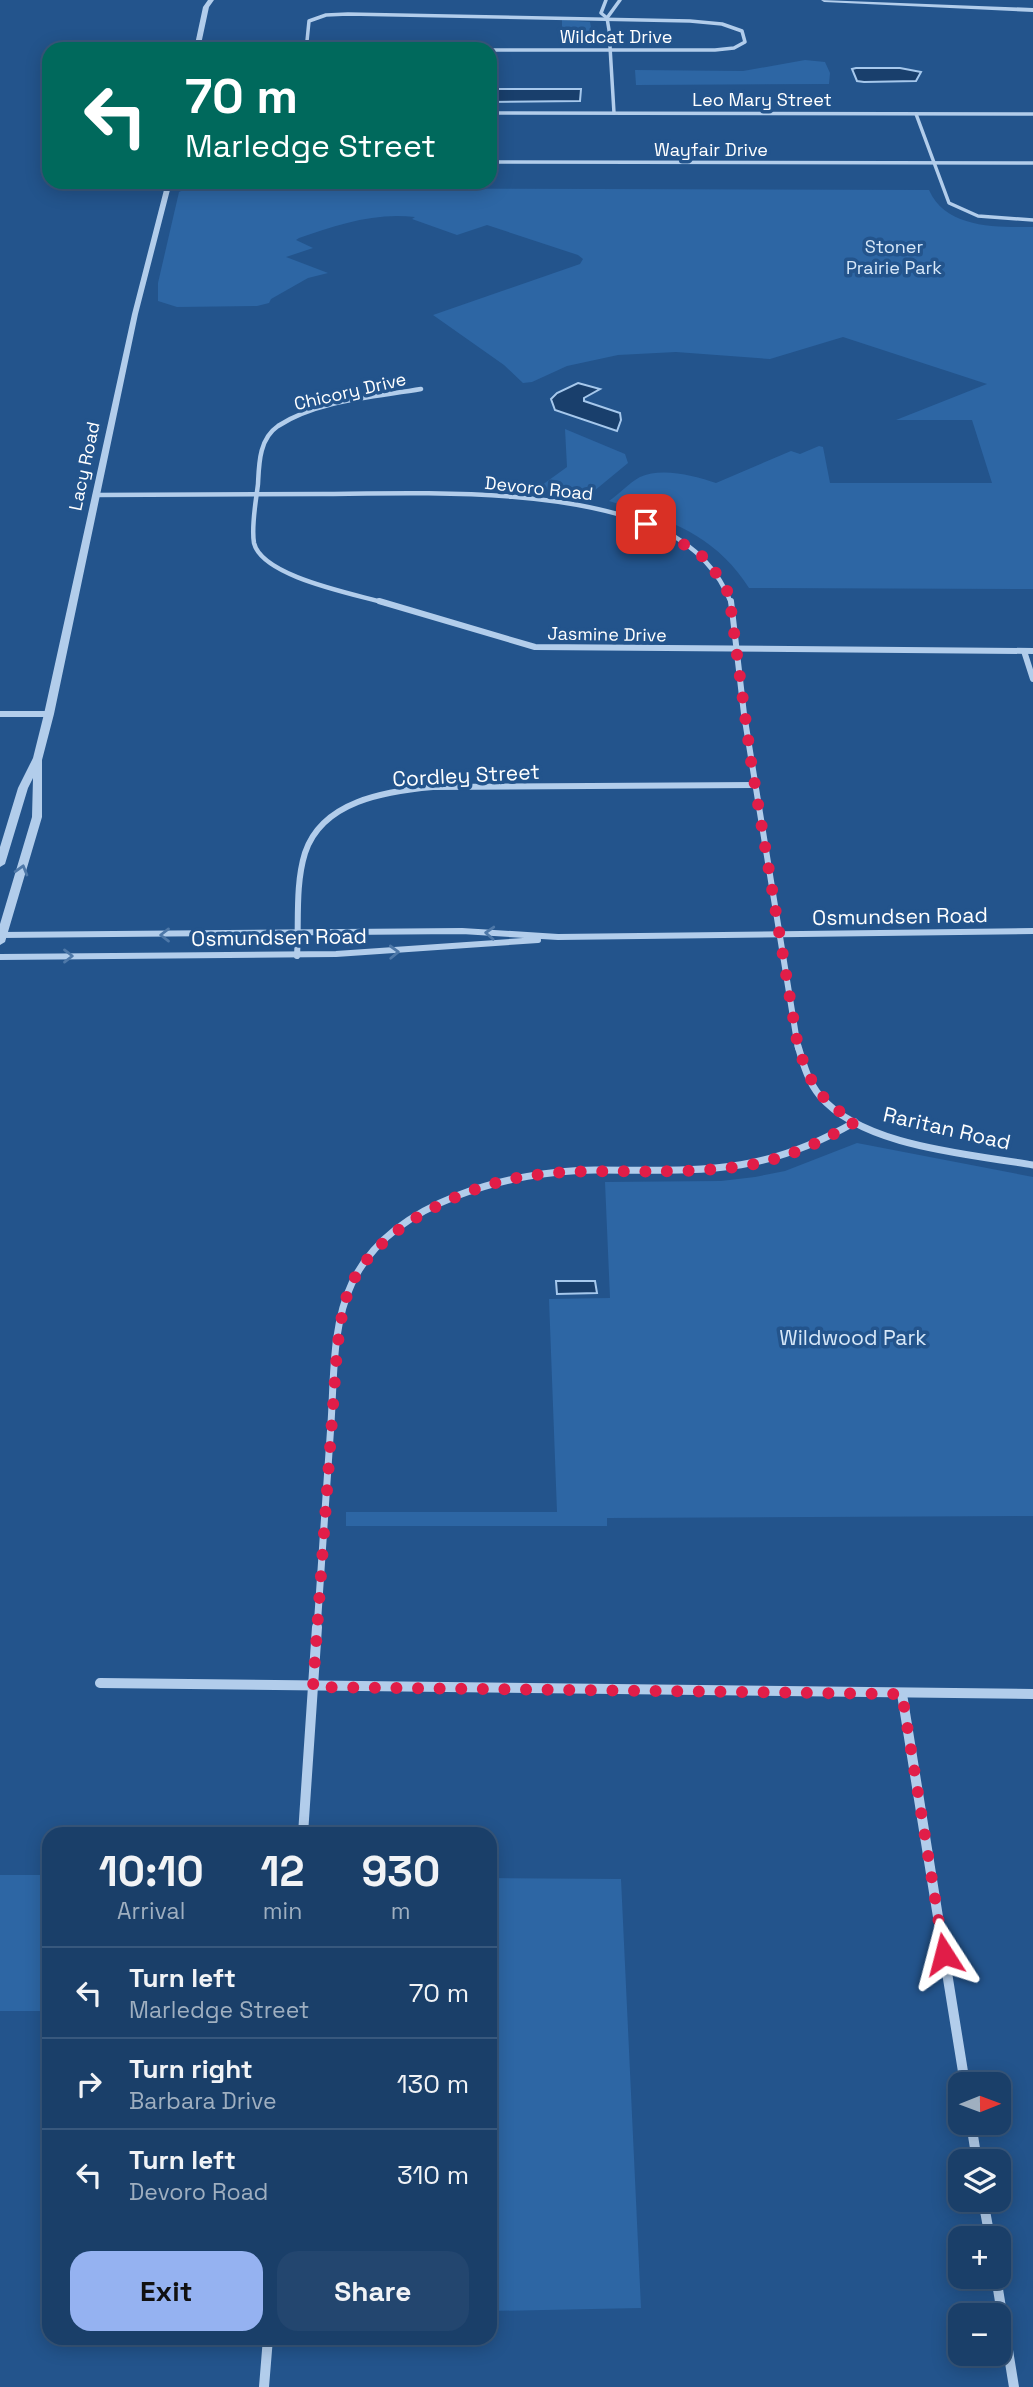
<!DOCTYPE html>
<html lang="en">
<head>
<meta charset="utf-8">
<style>
  body { margin:0; font-family:"Space Grotesk",sans-serif; background:#23466f; color:#f1f3f6; height:100vh; display:flex; flex-direction:column; font-size:26px; white-space:nowrap }
  * { box-sizing:border-box; margin:0 }
  p { font-size:23px; color:#9fafc0 }
  .icon { flex:none; width:38px; height:38px; fill:none; stroke:currentColor; stroke-width:2; stroke-linecap:round; stroke-linejoin:round }
  .map { position:relative; flex:1; overflow:hidden }
  .panel { position:absolute; left:42px; top:1827px; width:455px; height:518px; display:flex; flex-direction:column; background:#1a3f69; border-radius:21px; box-shadow:0 4px 18px #0003,0 0 0 2px #38587d }
  .panel>* { flex:none }
  .banner { position:absolute; left:42px; top:42px; width:455px; height:147px; border-radius:21px; box-shadow:0 4px 18px #0003,0 0 0 2px #38587d; background:#00695c; color:#fff; overflow:hidden }
  .needle { width:46px; rotate:89deg }
  .controls { position:absolute; left:948px; top:2072px; display:grid; gap:14px }
  .controls a { display:grid; place-items:center; width:63px; height:63px; border-radius:14px; background:#1a3f69; box-shadow:0 4px 18px #0003,0 0 0 2px #38587d; font-size:35px }
  .pin { position:absolute; display:grid; place-items:center; width:60px; height:60px; color:#fff; margin:-30px; border-radius:14px; box-shadow:0 4px 10px #0006 }
  .me { position:absolute; width:77px; margin:-38px; rotate:351deg; stroke-linejoin:round; filter:drop-shadow(0 0 5px #0008) }
  .turn { display:flex; align-items:center; gap:24px; height:147px; padding:0 28px; font-size:32px }
  .turn .icon { width:91px; height:91px; stroke-width:2.5 }
  .turn b { display:block; font-size:49px; line-height:60px }
  .eta { display:flex; justify-content:space-evenly; align-items:center; height:119px; text-align:center }
  .eta b { font-size:42px; font-weight:700; line-height:49px }
  .button { display:flex; gap:14px; margin-top:auto; padding:14px 28px }
  .button a { flex:1; height:80px; border-radius:21px; background:#95b2f1; color:#111; font-size:28px; font-weight:700; line-height:80px; text-align:center }
  .button a+a { background:#23466f; color:#f1f3f6 }
  ul { padding:0; list-style:none }
  li { display:flex; align-items:center; gap:21px; height:91px; padding:0 28px; border-top:2px solid #38587d }
  li div { flex:1 }
  li b { display:block; font-size:26px }
  li em { font-style:normal }
  .map>svg:first-child { display:block }
  .green { fill:#2d66a4 }
  .water { fill:#193f6c; stroke:#a6c8ec; stroke-width:2 }
  .lines { fill:none; stroke-linecap:round; stroke-linejoin:round }
  .minor-far4 { stroke:#b2cdeb; stroke-width:3.5 }
  .minor-far3 { stroke:#b2cdeb; stroke-width:4.5 }
  .minor-far2 { stroke:#b2cdeb; stroke-width:6 }
  .minor-far1 { stroke:#b2cdeb; stroke-width:7 }
  .minor { stroke:#b2cdeb; stroke-width:10 }
  .tertiary { fill:#b2cdeb; fill-rule:evenodd }
  .oneway { stroke:#4e78a8 }
  .route { stroke:#e11d48; stroke-width:12; stroke-dasharray:0 21.6 }
  .labels { text-anchor:middle; dominant-baseline:central; stroke-width:7; stroke-linejoin:round; paint-order:stroke }
  .far-street-label { font-size:18px; fill:#fff; stroke:#23548c }
  .far-park-label { font-size:18px; fill:#d6e7f8; stroke:#23548c }
  .street-label { font-size:21px; fill:#fff; stroke:#23548c }
  .park-label { font-size:21px; fill:#d6e7f8; stroke:#23548c }
</style>
</head>
<body>
<div class="map">
<svg width="1033" height="2387" viewBox="0 0 1033 2387">
  <rect width="100%" height="100%" fill="#23548c"/>
  <g class="green">
    <path d="M562,20L590,22L594,45H562Z"/>
    <path d="M805,60L825,62L830,73L829,84L636,85L635,70L743,71Z"/>
    <path d="M188,188L929,190C946,229 997,227 1033,227V589L749,588C715,534 667,519 609,501C619,494 629,483 640,477C662,467 695,476 716,483L791,451L800,454L819,446L823,447L830,483H992L972,420H896L987,384L843,337L770,359L676,352L618,355L567,366L532,382L523,383L504,365L433,315L580,264L583,259L578,255L487,225L457,235L412,219L415,217C375,212 336,225 299,238L296,240L313,248L286,257L328,273L308,278L271,299L269,303L257,306L177,307L158,301V283L179,192Z"/>
    <path d="M565,429L625,454L628,463L588,496L538,488L567,467Z"/>
    <path d="M857,1143L1033,1177V1516L607,1518V1526H346V1512H557L549,1299L610,1298L605,1182L721,1181L755,1177L785,1171Z"/>
    <rect x="0" y="1875" width="49" height="136"/>
    <path d="M490,1878L621,1879L641,2308L490,2311Z"/>
  </g>
  <g class="water">
    <path d="M856,68H900L921,72L916,81L864,82L857,81L852,69Z"/>
    <path d="M490,89H581L580,101L490,102Z"/>
    <path d="M578,383L600,389L584,398V401L620,413L621,420L617,431L555,410L551,399L557,393Z"/>
    <path d="M556,1281H595L597,1293L557,1294Z"/>
  </g>
  <g class="lines">
    <g class="minor-far4">
      <path d="M606,0L601,13L607,18L609,30L614,113"/>
      <path d="M607,18L620,0"/>
      <path d="M335,49L317,47L307,41L309,21L326,15L348,14L690,21L722,24L742,31L745,42L734,48L715,50H490"/>
      <path d="M490,113L1033,114"/>
      <path d="M916,114L949,203L978,216L1033,220"/>
      <path d="M490,162L1033,163"/>
    </g>
    <g class="minor-far3">
      <path d="M95,495C171,495 247,495 323,494C425,493 572,487 664,531C695,546 719,571 731,603"/>
      <path d="M385,603C355,594 262,577 254,543C251,526 256,501 258,484C259,464 259,439 278,426C318,400 374,397 421,389"/>
    </g>
    <g class="minor-far2">
      <path d="M379,601L535,647L1033,651"/>
      <path d="M731,601L744,714L798,1048"/>
      <path d="M1024,651L1033,679"/>
      <path d="M0,714H49"/>
      <path d="M0,935L462,931L558,937L1033,931"/>
      <path d="M297,956C299,923 295,885 305,853C322,801 386,791 433,787L755,785"/>
      <path d="M0,957L336,954L538,940"/>
    </g>
    <g class="minor-far1">
      <path d="M798,1046C803,1063 808,1082 820,1096C863,1147 970,1154 1033,1165"/>
      <path d="M317,1629C322,1561 326,1492 331,1423C334,1378 332,1325 352,1283C391,1200 512,1171 595,1170C699,1170 760,1177 855,1122"/>
    </g>
    <g class="minor">
      <path d="M100,1683L1033,1694"/>
      <path d="M902,1694L965,2084"/>
      <path d="M303,1834L317,1627"/>
      <path d="M971,2123L977,2161"/>
      <path d="M983,2200L990,2238"/>
      <path d="M996,2277L1014,2387"/>
      <path d="M264,2387L268,2338"/>
    </g>
    <g class="tertiary">
      <path d="M208,0H214L209,7L200,49H194L203,7Z"/>
      <path d="M821,0L1033,8V12L824,2Z"/>
      <path d="M166,182H172L138,314L54,714L42,760V817L5,942L0,945V924L32,817L33,778L28,788L5,864L0,867V847L18,788L33,758L44,714L132,314Z"/>
    </g>
  </g>
  <defs><path id="oneway-chevron" d="M-2-3.5L2.5 0L-2 3.5" fill="none" stroke-width="1.6" stroke-linecap="round" stroke-linejoin="round" transform="scale(1.75)"/></defs>
  <g class="oneway">
    <use href="#oneway-chevron" transform="translate(22 870) rotate(-74)"/>
    <use href="#oneway-chevron" transform="translate(490 933) rotate(-177)"/>
    <use href="#oneway-chevron" transform="translate(165 935) rotate(180)"/>
    <use href="#oneway-chevron" transform="translate(394 952) rotate(-2)"/>
    <use href="#oneway-chevron" transform="translate(68 956)"/>
  </g>
  <g class="lines">
    <path class="route" d="M646,524L696,551L709,562L729,594L751,761L798,1047C812,1087 819,1099 855,1122C818,1144 779,1162 736,1167C616,1182 534,1148 419,1216C394,1231 365,1255 352,1283C342,1304 340,1328 337,1350L313,1687L902,1694L944,1954"/>
  </g>
  <g class="labels">
    <g class="far-street-label">
      <text x="616" y="36">Wildcat Drive</text>
      <text x="762" y="99">Leo Mary Street</text>
      <text x="711" y="149">Wayfair Drive</text>
      <text transform="translate(350 391) rotate(-13)">Chicory Drive</text>
      <text transform="translate(84 466) rotate(-78)">Lacy Road</text>
      <text transform="translate(539 488) rotate(6)">Devoro Road</text>
      <text transform="translate(607 634) rotate(1)">Jasmine Drive</text>
    </g>
    <g class="far-park-label">
      <text x="894" y="246">Stoner<tspan x="894" dy="21">Prairie Park</tspan></text>
    </g>
    <g class="street-label">
      <text transform="translate(466 775) rotate(-3)">Cordley Street</text>
      <text transform="translate(900 916) rotate(-1)">Osmundsen Road</text>
      <text transform="translate(279 937) rotate(-1)">Osmundsen Road</text>
      <text transform="translate(947 1128) rotate(13)">Raritan Road</text>
    </g>
    <g class="park-label">
      <text x="853" y="1337">Wildwood Park</text>
    </g>
  </g>
</svg>
<div class="controls">
<a><svg class="needle" viewBox="-14 -14 28 28"><path d="M0-13l5 13h-10z" fill="#e53935"/><path d="M0 13l5-13h-10z" fill="#9fafc0"/></svg></a>
<a><svg class="icon" aria-label="layers" viewBox="0 0 24 24"><path d="M12 4l9 5-9 5-9-5zM3 14l9 5 9-5"/></svg></a>
<a>+</a>
<a>−</a>
</div>
<div class="pin" style="left:646px;top:524px;background:#d93025"><svg class="icon" aria-label="arrive" viewBox="0 0 24 24"><path d="M6 21V4h12l-3 4 3 4H6"/></svg></div>
<svg class="me" style="left:944px;top:1954px" viewBox="-20 -20 40 40"><path d="M0-17L14 15 0 8-14 15z" fill="#e11d48" stroke="#fff" stroke-width="4"/></svg>
<div class="banner">
<div class="turn"><svg class="icon" aria-label="left" viewBox="0 0 24 24"><path d="M17 20v-9H6M10 6l-5 5 5 5"/></svg><div><b>70 m</b>Marledge Street</div></div>
</div>
<section class="panel">
<div class="eta">
<div><b>10:10</b><p>Arrival</p></div>
<div><b>12</b><p>min</p></div>
<div><b>930</b><p>m</p></div>
</div>
<ul>
<li><svg class="icon" aria-label="left" viewBox="0 0 24 24"><path d="M17 20v-9H6M10 6l-5 5 5 5"/></svg><div><b>Turn left</b><p>Marledge Street</p></div><em>70 m</em></li>
<li><svg class="icon" aria-label="right" viewBox="0 0 24 24"><path d="M7 20v-9h11M14 6l5 5-5 5"/></svg><div><b>Turn right</b><p>Barbara Drive</p></div><em>130 m</em></li>
<li><svg class="icon" aria-label="left" viewBox="0 0 24 24"><path d="M17 20v-9H6M10 6l-5 5 5 5"/></svg><div><b>Turn left</b><p>Devoro Road</p></div><em>310 m</em></li>
</ul>
<div class="button"><a>Exit</a><a>Share</a></div>
</section>
</div>
</body>
</html>
